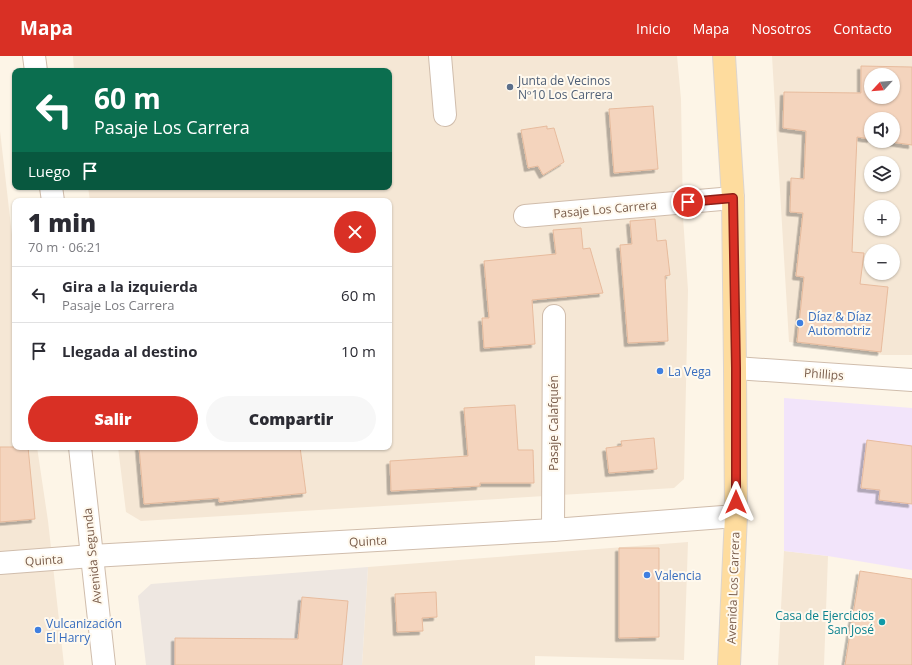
<!DOCTYPE html>
<html lang="es">
<head>
<meta charset="utf-8">
<style>
  body { margin:0; font-family:"Open Sans",sans-serif; background:#f7f7f7; color:#2b2b33; height:100vh; display:flex; flex-direction:column; font-size:15px; white-space:nowrap }
  * { box-sizing:border-box; margin:0 }
  p { font-size:13px; color:#7c7c81 }
  .icon { flex:none; width:22px; height:22px; fill:none; stroke:currentColor; stroke-width:2; stroke-linecap:round; stroke-linejoin:round }
  .map { position:relative; flex:1; overflow:hidden }
  .side { position:absolute; left:12px; top:142px; width:380px; height:252px; display:flex; flex-direction:column; background:#fff; border-radius:8px; box-shadow:0 1px 3px #0004 }
  .side>* { flex:none }
  .top-card { position:absolute; left:12px; top:12px; width:380px; height:122px; border-radius:8px; box-shadow:0 1px 3px #0004; background:#0b6e4f; color:#fff; overflow:hidden }
  .needle { width:26px; rotate:244deg }
  .buttons { position:absolute; left:864px; top:12px; display:grid; gap:8px }
  .buttons a { display:grid; place-items:center; width:36px; height:36px; border-radius:50%; background:#fff; box-shadow:0 1px 3px #0004; font-size:20px }
  .pin { position:absolute; display:grid; place-items:center; width:34px; height:34px; color:#fff; margin:-17px; border:2px solid #fff; border-radius:50%; box-shadow:0 1px 4px #0007 }
  .me { position:absolute; width:44px; margin:-22px; rotate:0deg; stroke-linejoin:round; filter:drop-shadow(0 0 3px #0008) }
  .turn { display:flex; align-items:center; gap:14px; height:84px; padding:0 16px; font-size:18px }
  .turn .icon { width:52px; height:52px; stroke-width:2.5 }
  .turn b { display:block; font-size:28px; line-height:34px }
  .then { display:flex; align-items:center; height:38px; padding:0 16px; background:#0003; gap:8px; font-size:15px }
  .round { display:grid; place-items:center; flex:none; width:42px; height:42px; border-radius:21px; background:#f7f7f7 }
  .overview { display:flex; align-items:center; justify-content:space-between; height:68px; padding:0 16px }
  h1 { font-size:24px; font-weight:800; line-height:30px }
  .cta { display:flex; gap:8px; margin-top:auto; padding:8px 16px }
  .cta a { flex:1; height:46px; border-radius:24px; background:#d93025; color:#fff; font-size:16px; font-weight:800; line-height:46px; text-align:center }
  .cta a+a { background:#f7f7f7; color:#2b2b33 }
  ul { padding:0; list-style:none }
  li { display:flex; align-items:center; gap:12px; height:56px; padding:0 16px; border-top:1px solid #e1e1e2 }
  li div { flex:1 }
  li b { display:block; font-size:15px }
  li em { font-style:normal }
  header { display:flex; align-items:center; gap:24px; box-sizing:border-box; height:56px; padding:0 20px; background:#d93025; color:#fff }
  header strong { font-size:19px }
  nav { display:flex; gap:22px; margin-inline-start:auto; font-size:14px }
  .map>svg:first-child { display:block }
  .residential { fill:#f5e7d5; fill-rule:evenodd }
  .industrial { fill:#eee7e1 }
  .education { fill:#f2e4fa }
  .building { fill:#f4d4bd; stroke:#e7bb9d; fill-rule:evenodd; filter:url(#shadow) }
  .lines { fill:none; stroke-linecap:round; stroke-linejoin:round }
  .street-casing { stroke:#d0bdac; stroke-width:24 }
  .primary-casing { stroke:#dcd5d0; stroke-width:24 }
  .street { stroke:#fff; stroke-width:22 }
  .primary { stroke:#fedc9e; stroke-width:22 }
  .route-casing { stroke:#8d1f18; stroke-width:10 }
  .route { stroke:#d93025; stroke-width:7 }
  .service-dot { fill:#5c6f8a; stroke:#fff9ee; stroke-width:1.5 }
  .shop-dot { fill:#3f7fe0; stroke:#fff9ee; stroke-width:1.5 }
  .culture-dot { fill:#0f9aa8; stroke:#fff9ee; stroke-width:1.5 }
  .labels { text-anchor:middle; dominant-baseline:central; stroke-width:4; stroke-linejoin:round; paint-order:stroke }
  .service-label { font-size:12px; fill:#4e5e75; stroke:#fff9ee; text-anchor:start }
  .street-label { font-size:12px; fill:#795c4a; stroke:#fff9ee }
  .shop-label { font-size:12px; fill:#366cbe; stroke:#fff9ee; text-anchor:start }
  .culture-label { font-size:12px; fill:#0d838f; stroke:#fff9ee; text-anchor:end }
</style>
</head>
<body>
<header>
<strong>Mapa</strong>
<nav><a>Inicio</a><a>Mapa</a><a>Nosotros</a><a>Contacto</a></nav>
</header>
<div class="map">
<svg width="912" height="609" viewBox="0 0 912 609">
  <defs>
    <filter id="shadow"><feDropShadow dx="-3.5" dy="3.5" stdDeviation="0" flood-color="#0004"/></filter>
  </defs>
  <rect width="100%" height="100%" fill="#fdf5e7"/>
  <g class="residential">
    <path d="M73,0H677L681,43L683,161L688,234L684,423L674,432L141,465L126,456L118,391H389V145H90L88,131H389V15H74Z"/>
    <path d="M772,0H912V299H883L789,286ZM871,19H893V41H871ZM871,63H893V85H871ZM871,107H893V129H871ZM871,151H893V173H871ZM871,195H893V217H871Z"/>
    <path d="M0,75L15,205V391H37L48,465L64,609H0Z"/>
    <path d="M688,486L684,604L535,600V609H362L368,511Z"/>
    <path d="M784,495L828,500L824,609H778Z"/>
  </g>
  <path class="industrial" d="M368,511L362,609H146L138,540L151,528Z"/>
  <path class="education" d="M784,342L912,352V514L828,500L784,495Z"/>
  <g class="building">
    <path d="M861,10L912,11V89L884,85H893V63H871V83L857,81L852,196L864,197L860,228L888,231L881,296L797,286L804,221L796,220L803,157L790,156L791,122L804,123L806,75L783,72L784,36L861,37ZM871,19H893V41H871Z"/>
    <path d="M653,50L658,113L614,117L609,53Z"/>
    <path d="M547,70V73L554,72L564,106L543,119L538,110L528,112L521,74Z"/>
    <path d="M655,163L657,185L666,184L670,219L665,220L668,285L628,287L620,189L632,188L630,165Z"/>
    <path d="M581,172L583,193L590,192L603,237L532,244L535,288L484,292L482,262H489L484,205L556,198L553,174Z"/>
    <path d="M515,349L518,394H533L534,427H480V430L391,435L390,405L468,400L464,352Z"/>
    <path d="M654,382L657,413L609,417L606,392L622,390L621,385Z"/>
    <path d="M867,384L912,390V448L879,444L880,434L861,432Z"/>
    <path d="M0,391H28L35,463L0,466Z"/>
    <path d="M139,391H300L306,437L219,446V442L144,448Z"/>
    <path d="M619,492H659V581L619,582Z"/>
    <path d="M860,515L912,523V609H845Z"/>
    <path d="M436,536L437,561L422,562L423,575L397,576L395,538Z"/>
    <path d="M302,541L348,545L342,609H175V582L298,583Z"/>
  </g>
  <g class="lines">
    <g class="street-casing">
      <g id="street">
        <path d="M34,0L36,15"/>
        <path d="M440,0L445,59"/>
        <path d="M51,131L53,145"/>
        <path d="M525,160L733,142"/>
        <path d="M735,312L912,324"/>
        <path d="M80,391L104,609"/>
        <path d="M553,474L554,260"/>
        <path d="M0,507L92,500L553,474L736,460"/>
      </g>
    </g>
    <g class="primary-casing">
      <path id="primary" d="M724,0L733,142L735,312L736,460L729,609"/>
    </g>
    <use href="#street" class="street"/>
    <use href="#primary" class="primary"/>
  </g>
  <g class="lines">
    <g class="route-casing">
      <path id="route" d="M688,146L733,142L736,312V446"/>
    </g>
    <use href="#route" class="route"/>
  </g>
  <circle class="service-dot" cx="510" cy="31" r="4"/>
  <g class="shop-dot">
    <circle cx="800" cy="267" r="4"/>
    <circle cx="660" cy="315" r="4"/>
    <circle cx="647" cy="519" r="4"/>
    <circle cx="38" cy="574" r="4"/>
  </g>
  <circle class="culture-dot" cx="882" cy="566" r="4"/>
  <g class="labels">
    <g class="service-label">
      <text x="518" y="24">Junta de Vecinos<tspan x="518" dy="14">Nº10 Los Carrera</tspan></text>
    </g>
    <g class="street-label">
      <text transform="translate(605 153) rotate(-5)">Pasaje Los Carrera</text>
      <text transform="translate(824 318) rotate(4)">Phillips</text>
      <text transform="translate(553 367) rotate(-90)">Pasaje Calafquén</text>
      <text transform="translate(368 485) rotate(-3)">Quinta</text>
      <text transform="translate(92 500) rotate(-96)">Avenida Segunda</text>
      <text transform="translate(44 504) rotate(-4)">Quinta</text>
      <text transform="translate(733 532) rotate(-88)">Avenida Los Carrera</text>
    </g>
    <g class="shop-label">
      <text x="808" y="260">Díaz &amp; Díaz<tspan x="808" dy="14">Automotriz</tspan></text>
      <text x="668" y="315">La Vega</text>
      <text x="655" y="519">Valencia</text>
      <text x="46" y="567">Vulcanización<tspan x="46" dy="14">El Harry</tspan></text>
    </g>
    <g class="culture-label">
      <text x="874" y="559">Casa de Ejercicios<tspan x="874" dy="14">San José</tspan></text>
    </g>
  </g>
</svg>
<div class="buttons">
<a><svg class="needle" viewBox="-14 -14 28 28"><path d="M0-13l5 13h-10z" fill="#e53935"/><path d="M0 13l5-13h-10z" fill="#7c7c81"/></svg></a>
<a><svg class="icon" aria-label="sound" viewBox="0 0 24 24"><path d="M4 9h4l5-4v14l-5-4H4zM17 9q2 3 0 6"/></svg></a>
<a><svg class="icon" aria-label="layers" viewBox="0 0 24 24"><path d="M12 4l9 5-9 5-9-5zM3 14l9 5 9-5"/></svg></a>
<a>+</a>
<a>−</a>
</div>
<div class="pin" style="left:688px;top:146px;background:#d93025"><svg class="icon" aria-label="arrive" viewBox="0 0 24 24"><path d="M6 21V4h12l-3 4 3 4H6"/></svg></div>
<svg class="me" style="left:736px;top:446px" viewBox="-20 -20 40 40"><path d="M0-17L14 15 0 8-14 15z" fill="#d93025" stroke="#fff" stroke-width="4"/></svg>
<div class="top-card">
<div class="turn"><svg class="icon" aria-label="left" viewBox="0 0 24 24"><path d="M17 20v-9H6M10 6l-5 5 5 5"/></svg><div><b>60 m</b>Pasaje Los Carrera</div></div>
<div class="then">Luego<svg class="icon" aria-label="arrive" viewBox="0 0 24 24"><path d="M6 21V4h12l-3 4 3 4H6"/></svg></div>
</div>
<section class="side">
<div class="overview"><div><h1>1 min</h1><p>70 m · 06:21</p></div><a class="round" style="background:#d93025;color:#fff"><svg class="icon" aria-label="close" viewBox="0 0 24 24"><path d="M6 6l12 12M18 6L6 18"/></svg></a></div>
<ul>
<li><svg class="icon" aria-label="left" viewBox="0 0 24 24"><path d="M17 20v-9H6M10 6l-5 5 5 5"/></svg><div><b>Gira a la izquierda</b><p>Pasaje Los Carrera</p></div><em>60 m</em></li>
<li><svg class="icon" aria-label="arrive" viewBox="0 0 24 24"><path d="M6 21V4h12l-3 4 3 4H6"/></svg><div><b>Llegada al destino</b></div><em>10 m</em></li>
</ul>
<div class="cta"><a>Salir</a><a>Compartir</a></div>
</section>
</div>
</body>
</html>
